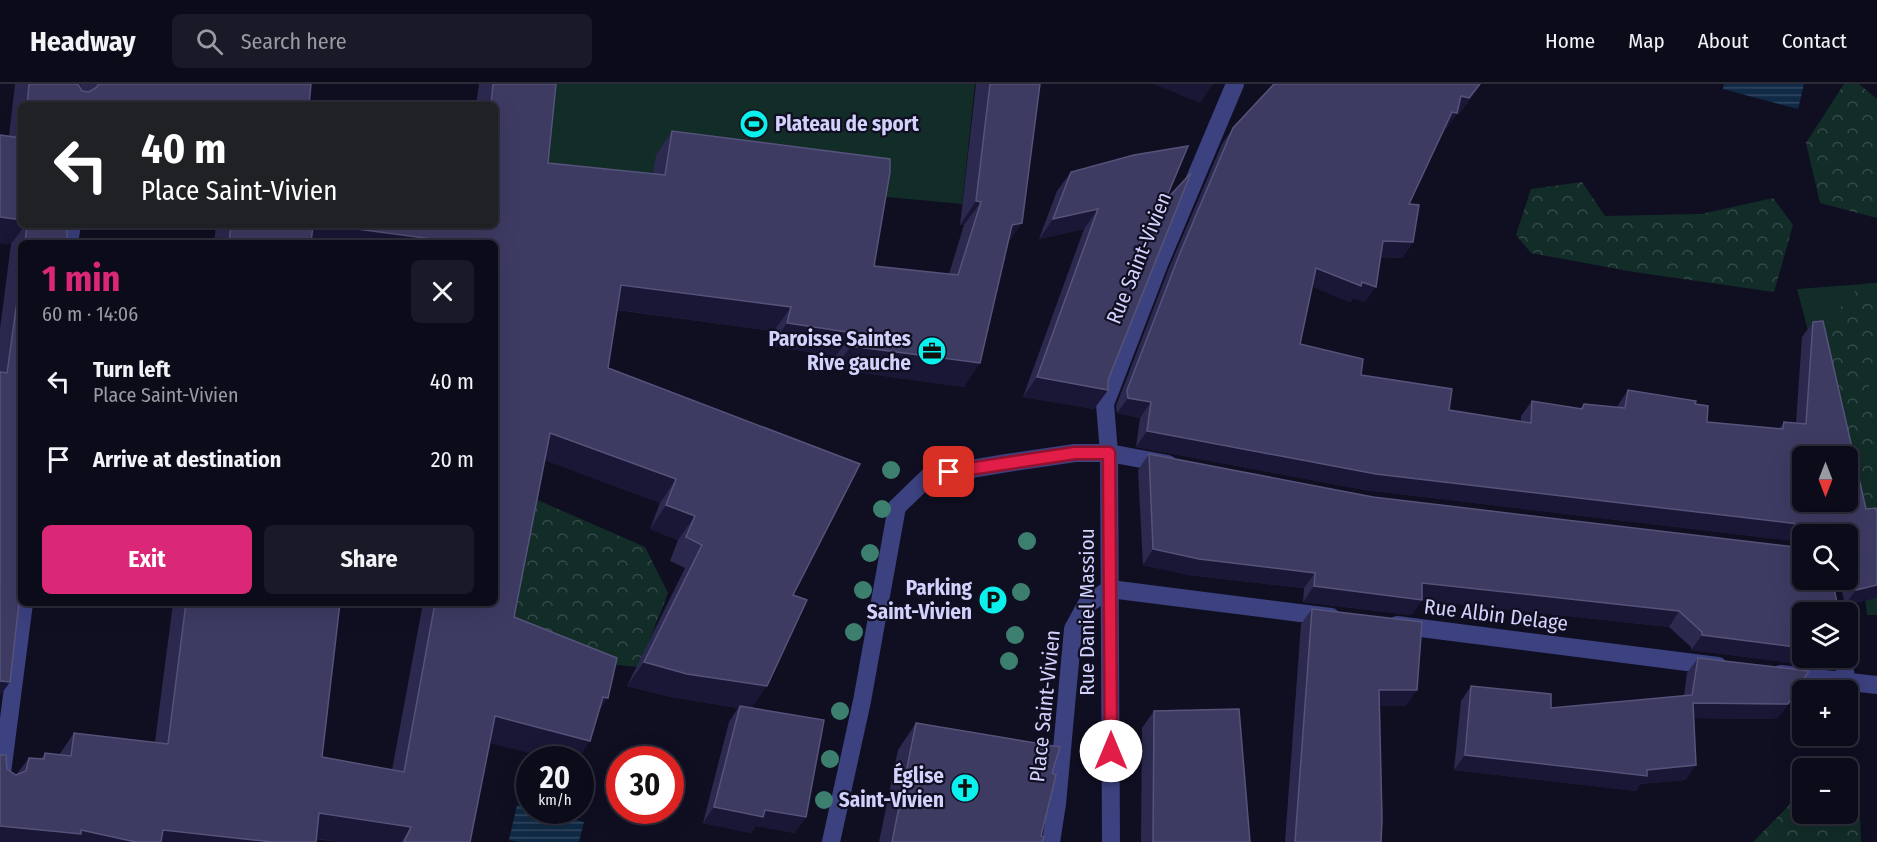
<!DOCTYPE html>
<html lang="en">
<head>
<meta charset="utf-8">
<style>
  body { margin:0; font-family:"Fira Sans Condensed",sans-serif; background:#1a1927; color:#f1f3f6; height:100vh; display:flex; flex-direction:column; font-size:22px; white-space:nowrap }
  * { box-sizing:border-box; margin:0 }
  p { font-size:20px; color:#9a9ba2 }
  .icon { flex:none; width:33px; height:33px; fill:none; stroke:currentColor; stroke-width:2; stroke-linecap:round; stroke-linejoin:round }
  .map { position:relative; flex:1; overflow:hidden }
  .panel { position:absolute; left:18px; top:156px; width:480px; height:366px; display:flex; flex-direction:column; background:#0c0b1a; border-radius:9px; box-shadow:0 6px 24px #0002,0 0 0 2px #2c2b39 }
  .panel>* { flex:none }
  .hud { position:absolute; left:18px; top:18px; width:480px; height:126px; border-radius:9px; box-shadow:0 6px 24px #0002,0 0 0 2px #2c2b39; background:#202124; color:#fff; overflow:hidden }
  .needle { width:39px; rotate:180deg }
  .buttons { position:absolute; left:1792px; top:362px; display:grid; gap:12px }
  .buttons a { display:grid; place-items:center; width:66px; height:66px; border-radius:9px; background:#0c0b1a; box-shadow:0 6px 24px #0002,0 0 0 2px #2c2b39; font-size:30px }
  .speed { position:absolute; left:516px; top:662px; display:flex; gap:12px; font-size:30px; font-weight:700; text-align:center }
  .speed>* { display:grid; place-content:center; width:78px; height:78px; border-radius:50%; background:#0c0b1a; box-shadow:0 6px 24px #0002,0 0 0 2px #2c2b39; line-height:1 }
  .speed small { font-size:15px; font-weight:400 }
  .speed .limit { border:9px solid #d22; background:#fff; color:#111 }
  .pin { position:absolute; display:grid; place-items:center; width:51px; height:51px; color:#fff; margin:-26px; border-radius:12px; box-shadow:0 3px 9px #0006 }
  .me { position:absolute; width:66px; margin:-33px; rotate:0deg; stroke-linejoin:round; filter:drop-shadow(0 0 4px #0008) }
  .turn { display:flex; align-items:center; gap:21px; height:126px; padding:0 24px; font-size:27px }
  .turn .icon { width:78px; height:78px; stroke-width:2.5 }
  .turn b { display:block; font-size:42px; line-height:51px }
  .round { display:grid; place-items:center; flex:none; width:63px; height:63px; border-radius:9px; background:#1a1927 }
  .overview { display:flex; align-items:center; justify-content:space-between; height:102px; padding:0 24px }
  h1 { font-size:36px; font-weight:700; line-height:45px; color:#db2777 }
  .cta { display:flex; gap:12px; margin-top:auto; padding:12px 24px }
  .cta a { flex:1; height:69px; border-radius:9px; background:#db2777; color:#fff; font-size:24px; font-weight:700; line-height:69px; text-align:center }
  .cta a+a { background:#1a1927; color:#f1f3f6 }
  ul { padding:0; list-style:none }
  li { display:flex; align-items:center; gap:18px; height:78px; padding:0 24px }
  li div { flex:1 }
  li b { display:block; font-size:22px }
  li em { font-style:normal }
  header { display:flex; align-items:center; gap:36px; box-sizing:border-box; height:84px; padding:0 30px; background:#0c0b1a; border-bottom:2px solid #2c2b39 }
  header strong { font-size:28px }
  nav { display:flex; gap:33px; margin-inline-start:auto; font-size:21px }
  .search { width:420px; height:54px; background:#1a1927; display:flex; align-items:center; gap:15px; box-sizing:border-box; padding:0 21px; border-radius:9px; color:#9a9ba2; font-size:22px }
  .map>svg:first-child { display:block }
  .green { fill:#122c28 }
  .forest { fill:url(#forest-crowns) }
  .water { fill:url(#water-rules) }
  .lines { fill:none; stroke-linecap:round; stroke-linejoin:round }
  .minor { stroke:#3c417f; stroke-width:18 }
  .tree { fill:#3d7f6e }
  .wall { fill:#2c294f }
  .shaded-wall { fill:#191735 }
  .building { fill:#3d3b62; stroke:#55537a; stroke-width:1.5; fill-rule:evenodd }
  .route-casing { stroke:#92132f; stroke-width:15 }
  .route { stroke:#e11d48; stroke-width:10 }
  .labels { text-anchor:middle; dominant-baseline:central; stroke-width:4.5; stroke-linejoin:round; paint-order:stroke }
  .poi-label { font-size:21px; font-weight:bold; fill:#d2d2fd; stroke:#100f22; text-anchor:end }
  .street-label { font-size:21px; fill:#d2d2fd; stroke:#100f22 }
</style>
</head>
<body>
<header>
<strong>Headway</strong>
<div class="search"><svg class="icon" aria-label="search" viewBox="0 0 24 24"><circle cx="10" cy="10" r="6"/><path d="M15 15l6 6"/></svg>Search here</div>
<nav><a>Home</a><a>Map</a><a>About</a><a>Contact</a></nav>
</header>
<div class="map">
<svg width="1877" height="758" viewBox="0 0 1877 758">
  <defs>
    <pattern id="forest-crowns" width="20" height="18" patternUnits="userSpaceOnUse" patternTransform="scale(1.5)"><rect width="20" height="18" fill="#122c28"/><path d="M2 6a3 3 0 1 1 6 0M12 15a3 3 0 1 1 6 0" fill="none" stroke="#344a48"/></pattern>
    <pattern id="water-rules" width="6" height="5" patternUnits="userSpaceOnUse" patternTransform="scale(1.5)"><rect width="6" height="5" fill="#102a45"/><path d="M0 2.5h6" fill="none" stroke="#324861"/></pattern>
  </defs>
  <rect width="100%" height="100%" fill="#100f22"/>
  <g class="green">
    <path d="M542,0H975L962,120L533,80Z"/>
    <path d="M1877,199V531H1867L1848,372L1822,300L1797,205Z"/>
  </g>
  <g class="forest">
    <path d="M1844,0H1859L1877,15V134L1820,119L1806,59Z"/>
    <path d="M1582,98L1605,132L1701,130L1773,114L1793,141L1774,208L1634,188L1531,169L1516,151L1531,105Z"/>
    <path d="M1877,199V283L1869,282V323H1877V449L1868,454L1848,372L1811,255L1862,200Z"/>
    <path d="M526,411L645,463L668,509L639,583L573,577L497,560Z"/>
    <path d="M1798,712L1803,714V729H1845L1860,734L1861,758H1753Z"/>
  </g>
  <g class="water">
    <path d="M1724,0H1804L1798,25L1723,5Z"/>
    <path d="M517,721L584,738L579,758H519L509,756Z"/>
  </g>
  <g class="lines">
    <g class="minor">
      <path d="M69,159L72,141"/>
      <path d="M1110,505L1331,533"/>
      <path d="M1397,541L1718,582"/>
      <path d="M1842,573L1847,598"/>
      <path d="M1781,590L1877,601"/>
      <path d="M0,704L24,519"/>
      <path d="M831,758L862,617L897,423L929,392L1007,379L1075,369H1109L1168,380"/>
      <path d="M1051,758L1057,720L1073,545L1086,521L1110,505"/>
      <path d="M1111,758L1109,369L1105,320L1159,180L1235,0"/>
    </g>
  </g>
  <g class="tree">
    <circle cx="891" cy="386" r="9"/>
    <circle cx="882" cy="425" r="9"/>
    <circle cx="1027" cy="457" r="9"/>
    <circle cx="870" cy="469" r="9"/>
    <circle cx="863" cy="506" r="9"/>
    <circle cx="1021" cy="508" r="9"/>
    <circle cx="854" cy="548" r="9"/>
    <circle cx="1015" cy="551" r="9"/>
    <circle cx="1009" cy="577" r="9"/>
    <circle cx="840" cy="627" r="9"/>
    <circle cx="830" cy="675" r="9"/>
    <circle cx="824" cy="716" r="9"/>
  </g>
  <g class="wall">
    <path d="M15,0H78L81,5L80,0H311L309,21H21V141H68L66,159H21V470L0,612V245L11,160L0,159V51L9,52Z"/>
    <path d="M479,0H556L548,79L653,89L656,71L672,47L874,182L949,190L964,141H960L976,0H1040L1022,139L1008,158L964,303L834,285L836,272L771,262L774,247L617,226L608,284L793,511L752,624L795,749L756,742L751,749L703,739L729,638L738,624L671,613L627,602L685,484L670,477L678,456L650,445L660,419L545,376L470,758H339L316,755L0,758L7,685L16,691L29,674L41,675L45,669L59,671L74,649L155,658L173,519H340L322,673L392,686L423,519H495V159H214L216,141H495V21H476Z"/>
    <path d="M1274,0H1481L1459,30L1457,29L1446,45L1445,44L1409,120L1413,158L1402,174L1380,173L1365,218L1353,214L1350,218L1312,202L1300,260L1361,291L1449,326L1521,337V332L1532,317L1580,325L1584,320L1617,323L1628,306L1695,320L1707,338L1779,345L1784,338L1796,339L1802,253L1813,238L1866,425L1877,430V514L1845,521L1839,495H1848V450H1803V458L1365,406L1136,363L1140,334L1117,329L1116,322L1169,184L1222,60L1233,44Z"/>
    <path d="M1071,88L1165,117L1108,296V306L1094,325L1023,313L1084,145L1039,155L1057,107Z"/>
    <path d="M1149,370L1373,413L1803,573H1817L1811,581L1691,566V563L1669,543L1422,516L1411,531L1303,518L1304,504L1189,491L1143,481L1138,386Z"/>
    <path d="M1312,525L1406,622H1379L1381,758H1285L1301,540Z"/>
    <path d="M1698,574L1788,620L1777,635L1694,634L1696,681L1685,696L1640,700L1636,707L1454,686L1461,617L1471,602L1551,624L1684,612L1687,589Z"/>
    <path d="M1154,627L1250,758H1141L1142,644Z"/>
    <path d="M916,639L1052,689L1041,752L1042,758H879L898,666Z"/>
  </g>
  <g class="shaded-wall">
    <path d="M1154,0H1213L1200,19Z"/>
    <path d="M1480,0H1481L1459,30L1457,29L1446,45L1441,43L1461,12Z"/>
    <path d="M976,117L981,118L964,141H960Z"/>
    <path d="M1098,125L1084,145L1039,155L1053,135Z"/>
    <path d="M0,133L21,136V141H25L11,160L0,159Z"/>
    <path d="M1022,139L1005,163L1012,141Z"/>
    <path d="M312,141H327L462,159H300Z"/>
    <path d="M1383,157L1413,158L1402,174L1372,172Z"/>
    <path d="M1316,184L1362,198L1376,203L1365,218L1353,214L1350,218L1305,200Z"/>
    <path d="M621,201L791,223L774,247L605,224Z"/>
    <path d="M787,239L853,249L836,272L771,262Z"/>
    <path d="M851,262L980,279L964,303L834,285Z"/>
    <path d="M1037,293L1108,306L1094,325L1023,313Z"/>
    <path d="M1128,314L1151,318L1140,334L1117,329Z"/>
    <path d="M1147,347L1815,442L1810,450H1803V458L1365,406L1136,363Z"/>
    <path d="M550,349L676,395L660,419L534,372Z"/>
    <path d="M666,421L695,432L678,456L650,445Z"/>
    <path d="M1153,465L1315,489L1304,504L1189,491L1143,481Z"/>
    <path d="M1422,499L1679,527L1669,543L1422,516L1411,531L1303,518L1314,502Z"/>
    <path d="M1877,501V514L1845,521L1856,506Z"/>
    <path d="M1702,551L1803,564V573H1817L1811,581L1691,566Z"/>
    <path d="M644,578L767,602L750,626L740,622L738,624L671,613L627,602Z"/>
    <path d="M0,597L10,598L0,612Z"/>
    <path d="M1379,606H1417L1406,622H1368Z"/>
    <path d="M603,613L608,614L591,638Z"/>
    <path d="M1693,619L1788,620L1777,635L1682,634Z"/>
    <path d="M495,632L590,657L578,675H551L478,656Z"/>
    <path d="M1465,671L1647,686L1696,681L1685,696L1640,700L1636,707L1454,686Z"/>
    <path d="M714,723L765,726L806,733L795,749L756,742L751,749L703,739Z"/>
    <path d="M319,729L411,743L401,758H339L302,752Z"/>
    <path d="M0,742L81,746L136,758H0Z"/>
    <path d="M163,746L273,758H154Z"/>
  </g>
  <g class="building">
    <path d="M29,0H78L82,7L89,8L97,3L98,0H311L309,21H27Z"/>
    <path d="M493,0H556L548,79L665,91L672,47L890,75V88L874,182L958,191L981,118L976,117L990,0H1040L1022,139L1012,141L980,279L851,262L853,249L787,239L791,223L621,201L608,284L860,380L793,511L807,516L767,602L687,590L644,578L702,461L686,453L695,432L666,421L676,395L550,349L514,533L617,574L608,614L603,613L590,657L495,632L470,758H404L411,743L319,729L316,758H273L163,746L161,758H136L81,746V750L0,742V671H6L7,685L16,691L26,687L29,674L44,675L45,669L71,672L74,649L168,660L186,519H340L322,673L404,688L435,519H495V185L499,164L495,163V159H462L327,141H495V21H491Z"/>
    <path d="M1274,0H1480L1469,14L1461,12L1457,29L1452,28L1409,120L1419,121L1413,158L1383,157L1376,203L1362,198L1361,202L1316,184L1300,260L1363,275L1361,291L1452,305L1449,326L1531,339L1532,317L1582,325L1584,320L1625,324L1628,306L1696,317L1695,320L1708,322L1707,338L1783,345L1784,338L1806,340L1813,238L1823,237L1866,425L1876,424L1877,430V501L1856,506L1848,472V450H1823L1821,445L1815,442L1376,390L1147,347L1151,318L1128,314L1127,306L1180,169L1233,44ZM1803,372H1848V417H1803Z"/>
    <path d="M0,51L21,54V136L0,133Z"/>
    <path d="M1188,62L1165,117L1191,89L1108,296V306L1037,293L1098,125L1053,135L1071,88L1134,71Z"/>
    <path d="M27,141H68L66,159H25Z"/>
    <path d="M231,141H313L311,159H229Z"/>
    <path d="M21,189V501L10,598L0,597V288L7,289Z"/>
    <path d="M1149,370L1373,413L1803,464V495H1832L1839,528H1803V564L1702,551V548L1679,527L1422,499V516L1314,502L1315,489L1199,475L1153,465Z"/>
    <path d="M1312,525L1422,538L1417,606H1379L1382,735L1381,758H1295Z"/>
    <path d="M1698,574L1809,587L1788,620L1693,619L1696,681L1647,686V692L1465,671L1471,602L1551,610V624L1692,611Z"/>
    <path d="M740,622L824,636L806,733L765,726L763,733L714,723Z"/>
    <path d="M1239,625L1250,758H1153L1154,627Z"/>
    <path d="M916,639L1060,663L1052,689L1056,691L1041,752L1044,753L1042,758H892Z"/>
  </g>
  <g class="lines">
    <g class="route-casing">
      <path id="route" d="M949,388L1075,369H1109L1111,667"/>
    </g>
    <use href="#route" class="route"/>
  </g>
  <defs>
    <g id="stadium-disc" transform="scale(1.5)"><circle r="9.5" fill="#0af0ec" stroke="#100f22"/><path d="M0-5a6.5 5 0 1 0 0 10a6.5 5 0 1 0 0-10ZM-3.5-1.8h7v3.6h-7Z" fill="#111"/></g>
    <g id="office-disc" transform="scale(1.5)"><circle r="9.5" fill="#0af0ec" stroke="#100f22"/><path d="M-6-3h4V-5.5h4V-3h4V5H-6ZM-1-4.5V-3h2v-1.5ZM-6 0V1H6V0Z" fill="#111"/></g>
    <g id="parking-disc" transform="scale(1.5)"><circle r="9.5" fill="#0af0ec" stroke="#100f22"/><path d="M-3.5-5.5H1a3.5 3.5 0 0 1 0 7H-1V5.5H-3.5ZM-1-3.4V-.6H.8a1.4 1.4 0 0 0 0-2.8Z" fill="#111"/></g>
    <g id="church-disc" transform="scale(1.5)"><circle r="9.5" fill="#0af0ec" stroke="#100f22"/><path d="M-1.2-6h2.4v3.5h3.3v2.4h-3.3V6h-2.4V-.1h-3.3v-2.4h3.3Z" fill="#111"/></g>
  </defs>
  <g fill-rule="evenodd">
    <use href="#stadium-disc" x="754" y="40"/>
    <use href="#office-disc" x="932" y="267"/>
    <use href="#parking-disc" x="993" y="516"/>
    <use href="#church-disc" x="965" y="704"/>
  </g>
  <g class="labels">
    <g class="poi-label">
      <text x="775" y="40" text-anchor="start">Plateau de sport</text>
      <text x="911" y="255">Paroisse Saintes<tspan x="911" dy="24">Rive gauche</tspan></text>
      <text x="972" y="504">Parking<tspan x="972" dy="24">Saint-Vivien</tspan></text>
      <text x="944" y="692">Église<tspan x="944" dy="24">Saint-Vivien</tspan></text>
    </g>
    <g class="street-label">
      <text transform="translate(1139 174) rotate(-68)">Rue Saint-Vivien</text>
      <text transform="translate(1087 528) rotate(-90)">Rue Daniel Massiou</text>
      <text transform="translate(1496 531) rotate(7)">Rue Albin Delage</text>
      <text transform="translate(1045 622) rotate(-84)">Place Saint-Vivien</text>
    </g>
  </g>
</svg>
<div class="buttons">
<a><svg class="needle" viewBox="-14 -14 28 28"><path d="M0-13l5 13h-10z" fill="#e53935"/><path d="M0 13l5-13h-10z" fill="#9a9ba2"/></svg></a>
<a><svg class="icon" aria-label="search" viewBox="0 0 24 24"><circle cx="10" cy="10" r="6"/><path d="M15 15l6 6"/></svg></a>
<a><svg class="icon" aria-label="layers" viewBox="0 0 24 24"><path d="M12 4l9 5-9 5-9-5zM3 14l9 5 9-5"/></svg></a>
<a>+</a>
<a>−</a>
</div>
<div class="speed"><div>20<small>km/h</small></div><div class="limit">30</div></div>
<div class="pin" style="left:949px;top:388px;background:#d93025"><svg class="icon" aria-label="arrive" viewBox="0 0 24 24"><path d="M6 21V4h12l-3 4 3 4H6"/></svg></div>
<svg class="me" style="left:1111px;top:667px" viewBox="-20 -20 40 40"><circle r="19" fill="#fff"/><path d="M0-13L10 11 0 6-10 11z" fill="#e11d48"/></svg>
<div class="hud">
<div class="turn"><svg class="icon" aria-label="left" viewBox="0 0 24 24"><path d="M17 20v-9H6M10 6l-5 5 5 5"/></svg><div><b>40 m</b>Place Saint-Vivien</div></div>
</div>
<section class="panel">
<div class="overview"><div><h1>1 min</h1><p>60 m · 14:06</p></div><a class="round"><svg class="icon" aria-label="close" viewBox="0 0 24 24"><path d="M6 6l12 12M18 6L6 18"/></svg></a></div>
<ul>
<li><svg class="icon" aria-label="left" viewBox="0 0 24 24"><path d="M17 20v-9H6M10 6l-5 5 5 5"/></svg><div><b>Turn left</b><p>Place Saint-Vivien</p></div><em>40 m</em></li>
<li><svg class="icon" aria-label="arrive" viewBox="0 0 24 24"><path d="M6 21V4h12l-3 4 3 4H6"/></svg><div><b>Arrive at destination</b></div><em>20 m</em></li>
</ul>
<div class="cta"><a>Exit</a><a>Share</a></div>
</section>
</div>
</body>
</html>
